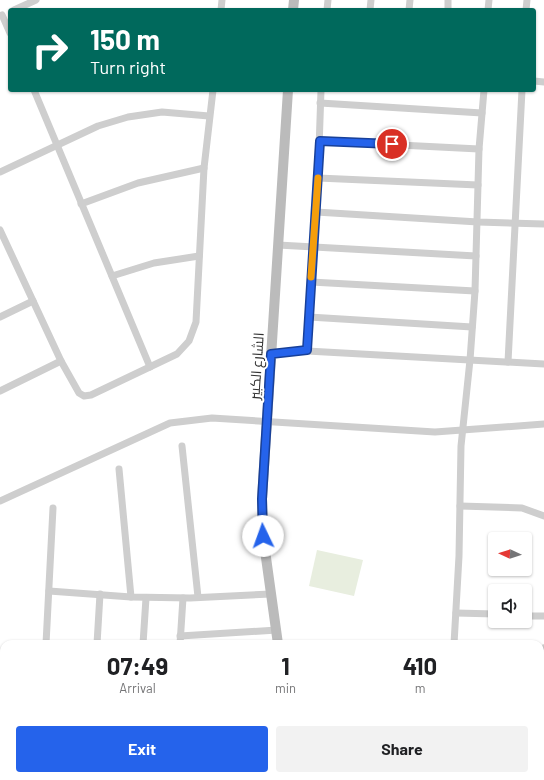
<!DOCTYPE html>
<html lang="en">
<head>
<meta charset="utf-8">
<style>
  body { margin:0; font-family:Barlow,Cairo,sans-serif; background:#f2f2f2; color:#202124; height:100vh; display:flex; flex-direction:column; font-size:15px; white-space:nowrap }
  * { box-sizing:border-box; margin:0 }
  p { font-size:13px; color:#757577 }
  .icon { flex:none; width:22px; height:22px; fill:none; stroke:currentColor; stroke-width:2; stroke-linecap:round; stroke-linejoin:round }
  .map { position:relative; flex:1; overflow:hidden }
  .drawer { position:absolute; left:0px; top:640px; width:544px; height:140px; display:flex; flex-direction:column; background:#fff; border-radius:12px 12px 0 0; box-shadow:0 1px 3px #0004 }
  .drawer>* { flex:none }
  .guide { position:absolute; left:8px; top:8px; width:528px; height:84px; border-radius:4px; box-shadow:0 1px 3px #0004; background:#00695c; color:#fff; overflow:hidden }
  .needle { width:26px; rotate:273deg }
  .controls { position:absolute; left:488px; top:532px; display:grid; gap:8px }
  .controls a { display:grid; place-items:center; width:44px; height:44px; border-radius:4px; background:#fff; box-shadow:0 1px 3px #0004; font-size:20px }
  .pin { position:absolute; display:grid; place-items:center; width:34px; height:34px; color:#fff; margin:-17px; border:2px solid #fff; border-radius:50%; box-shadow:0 1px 4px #0007 }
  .me { position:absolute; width:44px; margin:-22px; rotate:357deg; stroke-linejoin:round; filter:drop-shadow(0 0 3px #0008) }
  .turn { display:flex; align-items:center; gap:14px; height:84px; padding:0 16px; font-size:18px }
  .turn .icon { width:52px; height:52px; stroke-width:2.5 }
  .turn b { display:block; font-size:28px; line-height:34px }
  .eta { display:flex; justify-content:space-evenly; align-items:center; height:68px; text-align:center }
  .eta b { font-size:24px; font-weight:700; line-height:28px }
  .primary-button { display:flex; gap:8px; margin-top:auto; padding:8px 16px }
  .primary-button a { flex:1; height:46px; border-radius:4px; background:#2563eb; color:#fff; font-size:16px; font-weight:700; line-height:46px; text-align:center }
  .primary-button a+a { background:#f2f2f2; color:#202124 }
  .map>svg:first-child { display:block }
  .green { fill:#e8eedf }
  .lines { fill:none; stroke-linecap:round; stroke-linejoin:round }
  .street { stroke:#cecece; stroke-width:7 }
  .secondary { stroke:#bbb; stroke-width:10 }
  .route-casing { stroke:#184099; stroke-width:10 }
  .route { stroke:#2563eb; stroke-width:7 }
  .slow { stroke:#f59e0b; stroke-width:7 }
  .labels { text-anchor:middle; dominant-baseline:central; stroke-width:4; stroke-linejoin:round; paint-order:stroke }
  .street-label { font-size:14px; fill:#313131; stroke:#fff }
</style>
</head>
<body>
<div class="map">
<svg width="544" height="780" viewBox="0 0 544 780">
  <rect width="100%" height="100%" fill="#fff"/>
  <path class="green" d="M317,550L363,560L354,596L309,586Z"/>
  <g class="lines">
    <g class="street">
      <path d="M14,10L36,0"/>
      <path d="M221,10L222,0"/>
      <path d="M327,10L328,0"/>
      <path d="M370,10L371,0"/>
      <path d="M409,10L410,0"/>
      <path d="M448,10V0"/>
      <path d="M488,10L489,0"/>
      <path d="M526,10L527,0"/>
      <path d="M2,15L10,33"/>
      <path d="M534,81L544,82"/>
      <path d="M34,90L150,367"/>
      <path d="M321,90L318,178L307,351L544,364"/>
      <path d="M320,103L482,113"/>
      <path d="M320,141L479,149"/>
      <path d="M0,172L98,126L128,117L162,112L209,116"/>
      <path d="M318,178L478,185"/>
      <path d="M81,204L138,183L204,168"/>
      <path d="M316,212L478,222L544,224"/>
      <path d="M0,230L61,361L79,393L84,396L91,395L177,354L189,341L196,322L204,168L213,90"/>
      <path d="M278,245L476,256"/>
      <path d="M112,276L154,263L199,256"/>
      <path d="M311,282L475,291"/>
      <path d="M0,317L33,301"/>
      <path d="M309,317L472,327"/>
      <path d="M271,354L307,350"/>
      <path d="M508,362L522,90"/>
      <path d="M0,391L61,361"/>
      <path d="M182,446L198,597"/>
      <path d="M119,469L131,597"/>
      <path d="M0,501L170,423L212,418L435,432L544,424"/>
      <path d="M460,506L522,508L544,516"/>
      <path d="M49,591L131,597L190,598L271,594"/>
      <path d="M456,613L495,614"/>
      <path d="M525,616H544"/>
      <path d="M180,636L277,630"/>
      <path d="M46,644L53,508"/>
      <path d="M97,644L100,594"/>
      <path d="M143,644L146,598"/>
      <path d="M180,644L183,598"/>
      <path d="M454,644L459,556L461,446L470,360L475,291L479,149L484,90"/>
      <path d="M540,656L544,648"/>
      <path d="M540,720L544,721"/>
      <path d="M191,776L213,780"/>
      <path d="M488,776L489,780"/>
      <path d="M37,780V776"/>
      <path d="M88,780V776"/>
      <path d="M129,780V776"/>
      <path d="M174,780V776"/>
      <path d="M380,780V776"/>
    </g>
    <g class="secondary">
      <path d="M293,10L294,0"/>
      <path d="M278,644L263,536L262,499L288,90"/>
      <path d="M293,780V776"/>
    </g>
  </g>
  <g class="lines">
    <g class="route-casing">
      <path id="route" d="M263,536L262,499L271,354L307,350L320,141L392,144"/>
    </g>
    <use href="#route" class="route"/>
    <path class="slow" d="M311,277L318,178"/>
  </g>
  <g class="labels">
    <g class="street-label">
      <text transform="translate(256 366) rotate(-86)">الشارع الكبير</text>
    </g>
  </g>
</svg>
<div class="controls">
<a><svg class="needle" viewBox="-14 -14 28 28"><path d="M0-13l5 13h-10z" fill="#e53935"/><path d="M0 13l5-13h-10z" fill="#757577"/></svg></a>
<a><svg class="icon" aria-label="sound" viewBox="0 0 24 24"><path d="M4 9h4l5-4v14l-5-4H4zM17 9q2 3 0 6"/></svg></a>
</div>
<div class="pin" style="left:392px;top:144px;background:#d93025"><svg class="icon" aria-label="arrive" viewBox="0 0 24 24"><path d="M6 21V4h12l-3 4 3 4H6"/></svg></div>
<svg class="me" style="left:263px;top:536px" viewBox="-20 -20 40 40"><circle r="19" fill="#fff"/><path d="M0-13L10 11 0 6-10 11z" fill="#2563eb"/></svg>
<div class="guide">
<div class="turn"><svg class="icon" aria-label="right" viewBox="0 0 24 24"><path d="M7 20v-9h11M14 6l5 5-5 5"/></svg><div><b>150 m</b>Turn right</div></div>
</div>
<section class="drawer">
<div class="eta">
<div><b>07:49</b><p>Arrival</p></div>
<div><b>1</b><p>min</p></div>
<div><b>410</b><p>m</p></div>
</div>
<div class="primary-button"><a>Exit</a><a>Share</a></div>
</section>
</div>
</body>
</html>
